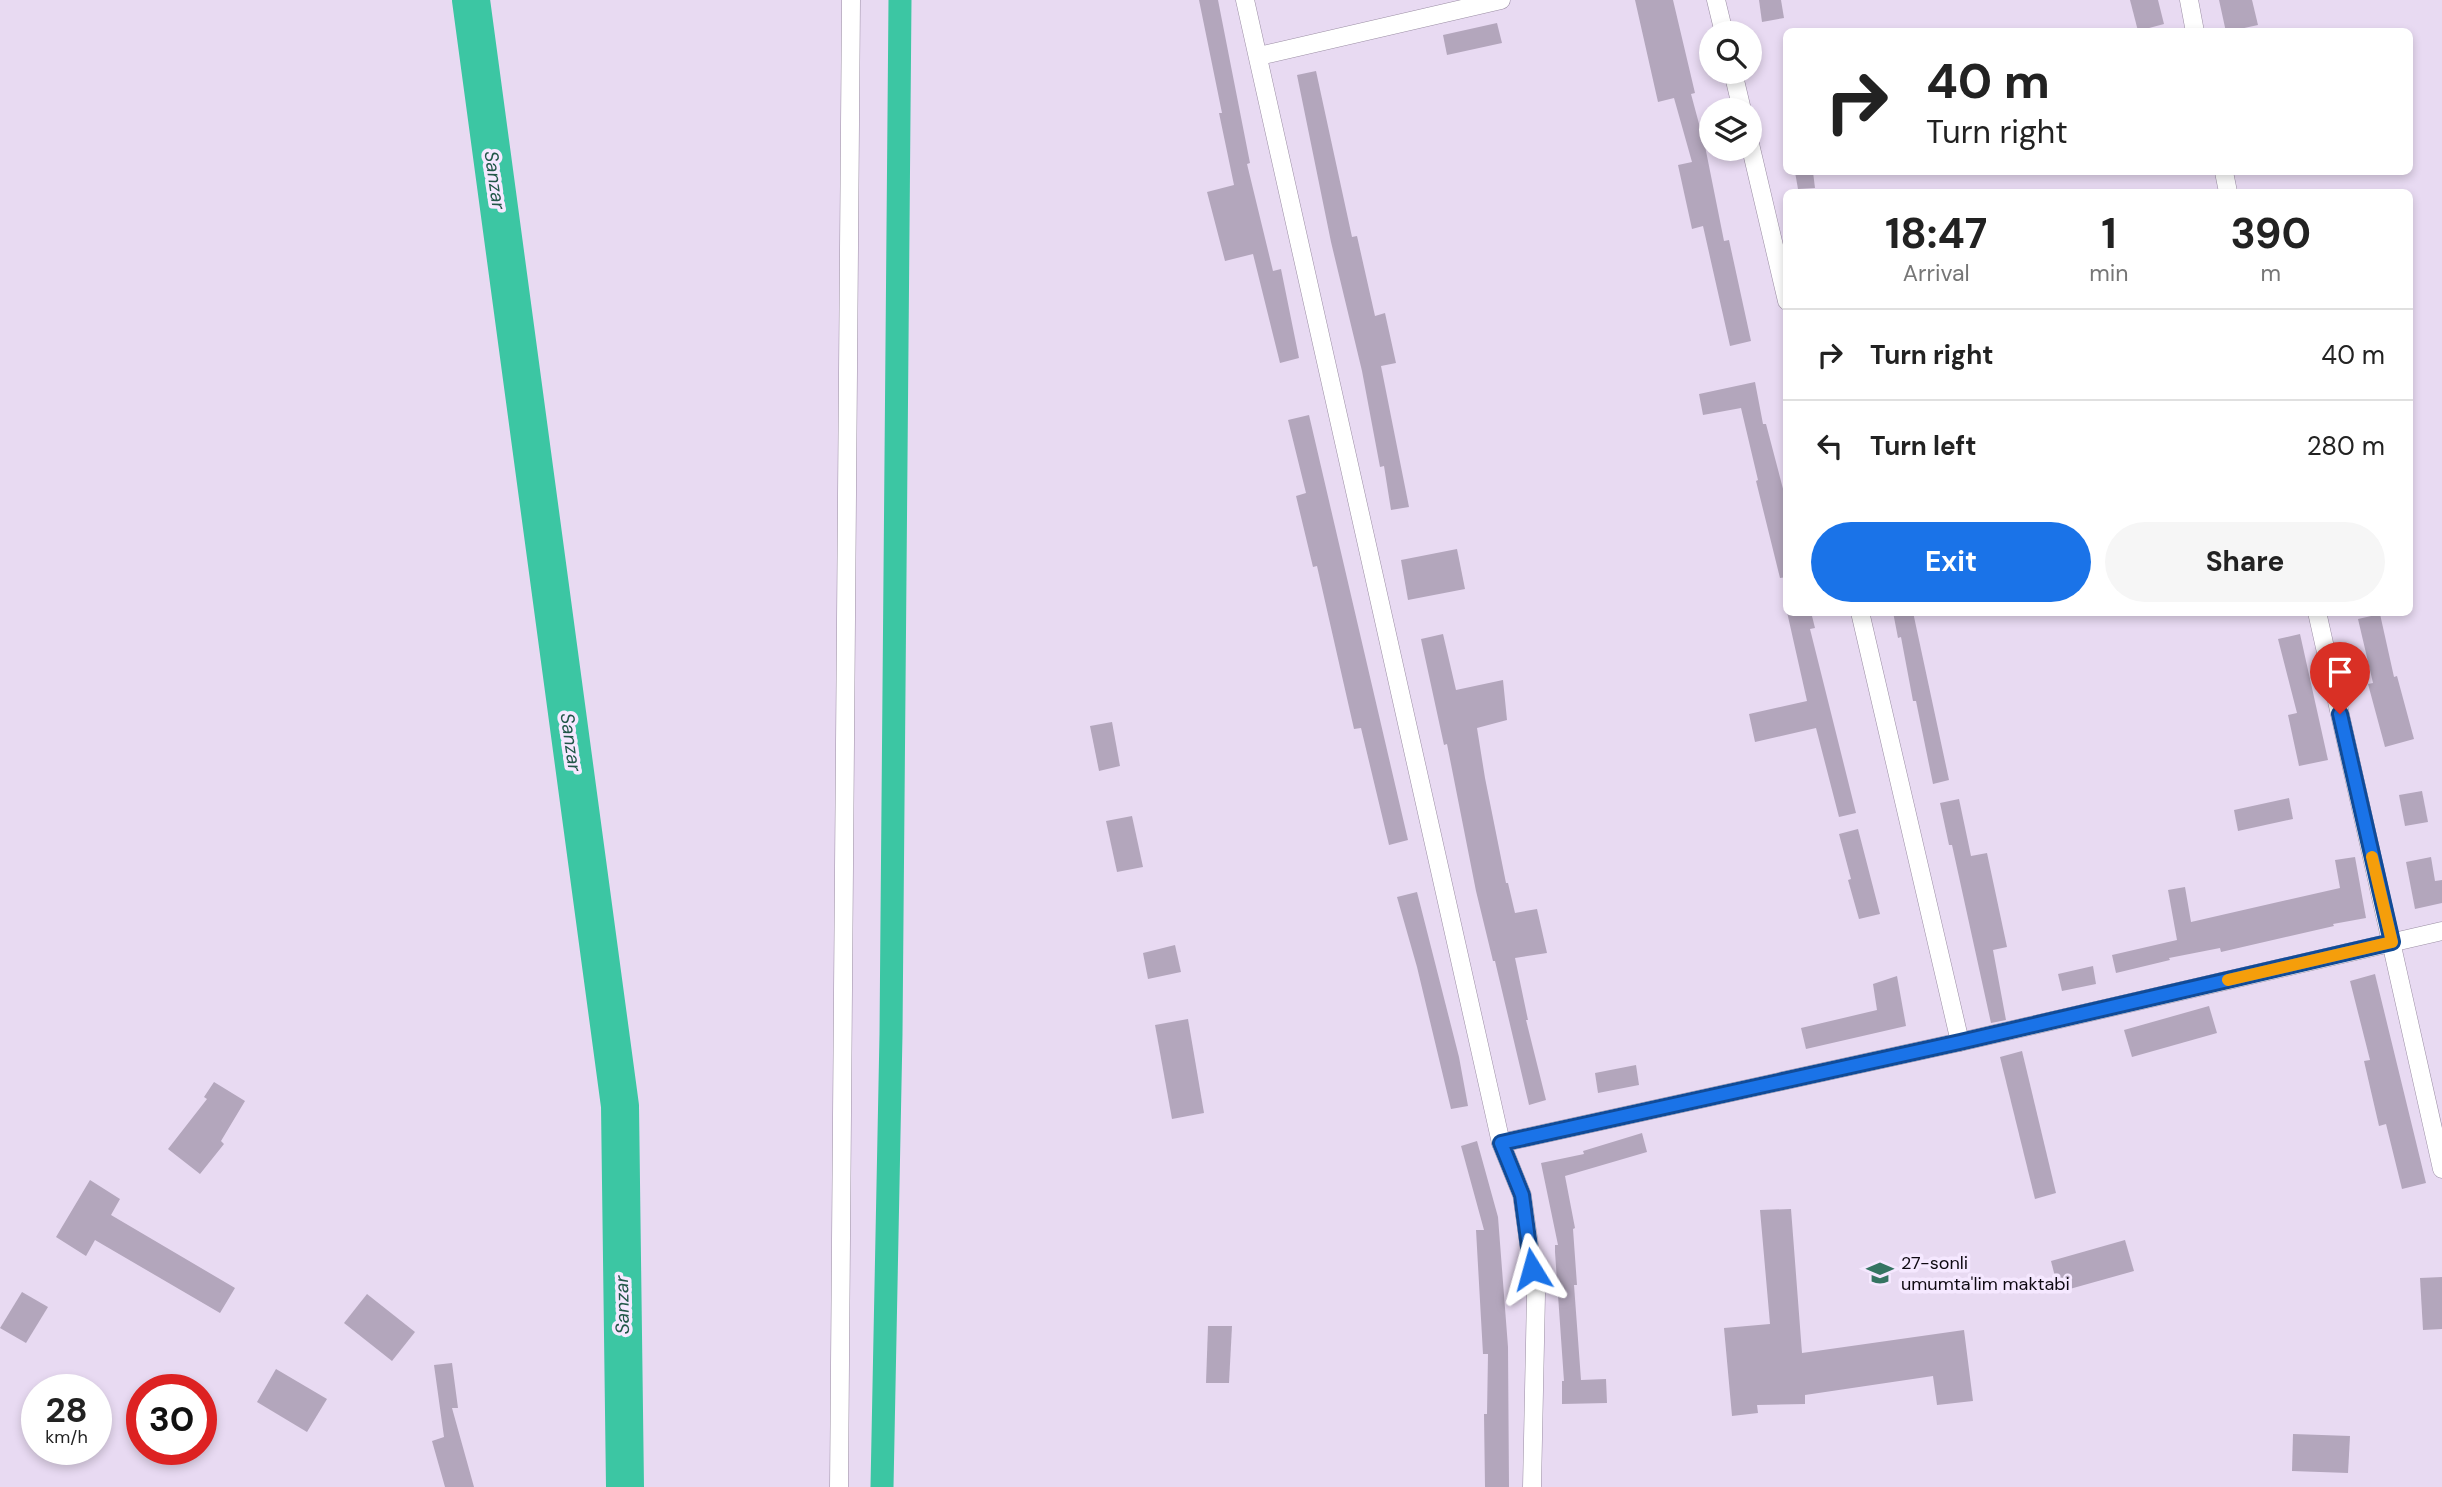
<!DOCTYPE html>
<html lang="en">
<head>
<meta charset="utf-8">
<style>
  body { margin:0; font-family:"DM Sans",sans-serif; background:#f6f6f6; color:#222; height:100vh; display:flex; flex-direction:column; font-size:26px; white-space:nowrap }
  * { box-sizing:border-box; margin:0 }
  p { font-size:23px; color:#767676 }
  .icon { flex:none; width:38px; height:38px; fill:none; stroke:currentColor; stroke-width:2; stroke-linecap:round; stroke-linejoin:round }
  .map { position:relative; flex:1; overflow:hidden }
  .details { position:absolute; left:1783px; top:189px; width:630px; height:427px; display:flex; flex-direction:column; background:#fff; border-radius:10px; box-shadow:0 4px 10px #0003 }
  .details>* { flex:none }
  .top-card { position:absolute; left:1783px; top:28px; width:630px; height:147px; border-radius:10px; box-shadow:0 4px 10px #0003; background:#fff; color:#222; overflow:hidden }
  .controls { position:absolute; left:1699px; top:21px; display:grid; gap:14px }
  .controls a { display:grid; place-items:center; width:63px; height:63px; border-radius:50%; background:#fff; box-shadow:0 4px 10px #0003; font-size:35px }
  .speed { position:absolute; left:21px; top:1374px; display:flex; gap:14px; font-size:35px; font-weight:700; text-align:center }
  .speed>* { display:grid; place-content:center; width:91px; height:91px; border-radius:50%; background:#fff; box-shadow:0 4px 10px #0003; line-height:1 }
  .speed small { font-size:18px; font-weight:400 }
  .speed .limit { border:10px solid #d22; background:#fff; color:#111 }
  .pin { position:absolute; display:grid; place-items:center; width:60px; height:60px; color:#fff; margin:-72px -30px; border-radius:50% 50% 50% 0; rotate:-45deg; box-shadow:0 0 7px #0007 }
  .pin .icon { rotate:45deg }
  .me { position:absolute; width:77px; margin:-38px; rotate:352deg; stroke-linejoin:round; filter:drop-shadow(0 0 5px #0008) }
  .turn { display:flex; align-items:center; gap:24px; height:147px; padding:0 28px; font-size:32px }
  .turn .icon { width:91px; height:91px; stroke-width:2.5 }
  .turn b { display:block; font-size:49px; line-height:60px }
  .eta { display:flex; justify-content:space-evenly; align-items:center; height:119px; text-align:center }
  .eta b { font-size:42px; font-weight:700; line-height:49px }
  .primary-button { display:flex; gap:14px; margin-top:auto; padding:14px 28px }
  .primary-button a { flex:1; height:80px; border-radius:42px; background:#1a73e8; color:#fff; font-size:28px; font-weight:700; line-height:80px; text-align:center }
  .primary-button a+a { background:#f6f6f6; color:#222 }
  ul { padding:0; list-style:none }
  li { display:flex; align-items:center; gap:21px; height:91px; padding:0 28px; border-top:2px solid #e0e0e0 }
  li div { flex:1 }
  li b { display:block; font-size:26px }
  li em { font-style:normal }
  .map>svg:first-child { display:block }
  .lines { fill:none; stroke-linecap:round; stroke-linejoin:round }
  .canal { stroke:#3cc6a3; stroke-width:23 }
  .river { stroke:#3cc6a3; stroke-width:38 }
  .building { fill:#b3a6bc }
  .minor-casing { stroke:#9a8da3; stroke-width:19 }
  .minor { stroke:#fff; stroke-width:18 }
  .route-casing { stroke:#114b97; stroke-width:18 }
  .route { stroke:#1a73e8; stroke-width:12 }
  .slow { stroke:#f59e0b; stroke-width:12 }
  .labels { text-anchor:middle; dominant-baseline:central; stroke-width:7; stroke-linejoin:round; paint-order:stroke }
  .poi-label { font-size:18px; fill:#0e0911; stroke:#f5e8ff; text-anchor:start }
  .water-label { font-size:19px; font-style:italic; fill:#215748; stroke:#f5e8ff }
</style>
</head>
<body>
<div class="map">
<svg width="2442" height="1487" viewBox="0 0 2442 1487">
  <rect width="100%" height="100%" fill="#e8daf2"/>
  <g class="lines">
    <path class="canal" d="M882,1487L891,1034L900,0"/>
    <path class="river" d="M471,0L620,1106L625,1487"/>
  </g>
  <g class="building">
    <path d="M1199,0H1218L1250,163L1247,164L1273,271L1281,269L1299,358L1280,363L1253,254L1225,261L1207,192L1234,185L1219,113H1222Z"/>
    <path d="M1635,0H1673L1695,93L1691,94L1705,146L1724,241L1729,240L1751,341L1730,346L1703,226L1692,229L1678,165L1692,162L1674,98L1658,102Z"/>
    <path d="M1759,0H1781L1784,18L1762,22Z"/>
    <path d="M2130,0H2158L2164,24L2138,31Z"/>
    <path d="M2219,0H2252L2258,25L2226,32Z"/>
    <path d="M1497,23L1502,43L1447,55L1443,35Z"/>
    <path d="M1316,71L1352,237L1357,236L1375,316L1385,313L1396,363L1381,366L1409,507L1391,510L1384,466L1380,467L1362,371L1331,242L1297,75Z"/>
    <path d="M1795,172H1813L1815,188L1798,189Z"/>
    <path d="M1755,382L1763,424H1766L1787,504V577L1780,578L1756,481L1758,480L1741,408L1703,415L1699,394Z"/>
    <path d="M1309,415L1408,840L1389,845L1361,728L1354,729L1317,566L1313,567L1296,496L1306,493L1288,420Z"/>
    <path d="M1457,549L1465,589L1408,600L1401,560Z"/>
    <path d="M1787,612H1811L1815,628L1810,629L1856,813L1839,817L1816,728L1755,742L1749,714L1807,701Z"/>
    <path d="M1893,612H1913L1949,780L1933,784L1916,701H1913L1901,637L1898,638Z"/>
    <path d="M2380,614L2394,677L2397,676L2414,739L2385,747L2368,684L2373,683L2358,619Z"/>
    <path d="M1443,634L1456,690L1503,680L1507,720L1477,728L1485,778L1506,883H1508L1515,913L1537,909L1547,953L1515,958L1528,1020H1526L1546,1100L1529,1105L1495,961H1493L1476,891L1447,744L1444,745L1421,639Z"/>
    <path d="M2300,634L2328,760L2299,766L2288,715L2297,713L2278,639Z"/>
    <path d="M1112,722L1120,766L1099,771L1090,726Z"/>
    <path d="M2422,791L2428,822L2405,826L2399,795Z"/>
    <path d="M2289,798L2293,819L2238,831L2234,810Z"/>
    <path d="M1959,799L1971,856L1987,853L2007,947L1993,950L2006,1020L1991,1023L1952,845H1949L1940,803Z"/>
    <path d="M1132,816L1143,867L1117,872L1106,821Z"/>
    <path d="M1858,829L1880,914L1859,919L1848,880L1851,879L1839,834Z"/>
    <path d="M2355,857L2366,918L2333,924L2334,926L2221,952L2220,948L2169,958L2170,960L2116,973L2112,955L2177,940L2168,890L2185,887L2191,922L2340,888L2335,860Z"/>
    <path d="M2431,857L2435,881L2442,880V903L2415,909L2406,862Z"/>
    <path d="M1417,892L1459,1057L1468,1106L1451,1109L1417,967L1397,897Z"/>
    <path d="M1175,945L1181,972L1148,979L1143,953Z"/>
    <path d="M2093,966L2096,984L2062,991L2058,974Z"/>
    <path d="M2375,974L2426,1183L2402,1189L2386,1124L2379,1126L2364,1061L2370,1060L2350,981Z"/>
    <path d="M1897,976L1906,1026L1806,1049L1801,1028L1877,1010L1873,984Z"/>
    <path d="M2209,1006L2217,1033L2132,1057L2124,1030Z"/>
    <path d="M1188,1019L1204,1113L1172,1119L1155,1025Z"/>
    <path d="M2022,1051L2056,1193L2035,1199L2000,1057Z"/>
    <path d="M1636,1065L1639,1085L1598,1093L1595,1073Z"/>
    <path d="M214,1082L245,1101L221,1141L224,1144L200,1174L168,1149L207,1099L204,1097Z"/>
    <path d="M1642,1133L1647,1152L1565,1176L1575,1228L1573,1229L1577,1285H1574L1581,1380L1606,1379L1607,1403L1562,1404V1381H1564L1555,1252V1245H1558L1541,1163L1584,1154L1583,1151Z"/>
    <path d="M1477,1141L1498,1217L1508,1347L1509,1487H1485L1484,1414H1487L1488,1354H1483L1476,1230H1484L1461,1146Z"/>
    <path d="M90,1180L120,1199L111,1215L235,1288L220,1313L95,1240L86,1256L56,1237Z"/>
    <path d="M1791,1209L1802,1353L1964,1330L1973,1401L1937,1405L1933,1376L1805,1395V1404L1757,1405L1758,1413L1732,1416L1724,1328L1770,1324L1760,1210Z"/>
    <path d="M2125,1240L2134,1271L2059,1292L2051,1261Z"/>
    <path d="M2442,1277V1329L2423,1330L2420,1278Z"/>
    <path d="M22,1292L48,1307L26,1343L0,1328Z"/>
    <path d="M367,1294L415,1332L392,1361L344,1323Z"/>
    <path d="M1208,1326H1232L1229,1383H1206Z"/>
    <path d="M452,1363L458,1408H452L474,1487H445L432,1441L444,1437L434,1365Z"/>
    <path d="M276,1369L327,1399L307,1432L257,1402Z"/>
    <path d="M2293,1434L2350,1436L2348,1473L2292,1471Z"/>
  </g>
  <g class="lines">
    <g class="minor-casing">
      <g id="minor">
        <path d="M1245,0L1501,1143L1522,1195L1536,1294L1532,1487"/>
        <path d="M1716,0L1724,33"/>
        <path d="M2189,0L2195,32"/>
        <path d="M1259,56L1501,0"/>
        <path d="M1733,72L1742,110"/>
        <path d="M1750,144L1787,301"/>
        <path d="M2224,172L2228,192"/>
        <path d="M1860,612L1960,1042"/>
        <path d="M2317,612L2442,1169"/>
        <path d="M1501,1143L1960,1042L2442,931"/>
        <path d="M839,1487L851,0"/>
      </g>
    </g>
    <use href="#minor" class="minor"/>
  </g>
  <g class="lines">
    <g class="route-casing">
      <path id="route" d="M1532,1269L1522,1195L1501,1143L1960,1042L2392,942L2340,714"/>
    </g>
    <use href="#route" class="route"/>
    <path class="slow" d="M2228,980L2392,942L2372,857"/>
  </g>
  <defs>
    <g id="school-bare" transform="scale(2.1)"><path d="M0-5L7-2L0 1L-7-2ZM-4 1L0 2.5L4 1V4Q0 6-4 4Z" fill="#357462" stroke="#f5e8ff" stroke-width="2.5" paint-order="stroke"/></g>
  </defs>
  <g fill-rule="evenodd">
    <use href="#school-bare" x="1880" y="1273"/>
  </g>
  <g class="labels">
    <g class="poi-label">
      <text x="1901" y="1263">27-sonli<tspan x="1901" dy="21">umumta'lim maktabi</tspan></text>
    </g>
    <g class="water-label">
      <text transform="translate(495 180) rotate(82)">Sanzar</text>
      <text transform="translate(571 742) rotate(82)">Sanzar</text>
      <text transform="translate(622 1305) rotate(-91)">Sanzar</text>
    </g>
  </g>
</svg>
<div class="controls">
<a><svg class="icon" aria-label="search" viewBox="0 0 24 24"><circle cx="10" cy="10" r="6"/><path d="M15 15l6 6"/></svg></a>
<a><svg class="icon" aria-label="layers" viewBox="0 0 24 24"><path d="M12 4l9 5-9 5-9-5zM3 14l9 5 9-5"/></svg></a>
</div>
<div class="speed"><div>28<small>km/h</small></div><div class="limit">30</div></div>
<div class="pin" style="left:2340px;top:714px;background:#d93025"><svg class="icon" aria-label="arrive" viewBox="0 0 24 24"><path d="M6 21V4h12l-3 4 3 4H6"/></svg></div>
<svg class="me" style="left:1532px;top:1269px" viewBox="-20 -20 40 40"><path d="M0-17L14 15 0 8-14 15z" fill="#1a73e8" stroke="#fff" stroke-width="4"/></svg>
<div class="top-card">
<div class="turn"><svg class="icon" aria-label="right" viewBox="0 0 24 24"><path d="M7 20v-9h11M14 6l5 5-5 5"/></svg><div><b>40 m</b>Turn right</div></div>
</div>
<section class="details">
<div class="eta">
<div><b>18:47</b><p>Arrival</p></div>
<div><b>1</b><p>min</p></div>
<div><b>390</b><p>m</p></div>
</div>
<ul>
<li><svg class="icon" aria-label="right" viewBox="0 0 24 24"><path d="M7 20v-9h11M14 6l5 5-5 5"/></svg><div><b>Turn right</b></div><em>40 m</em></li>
<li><svg class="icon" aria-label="left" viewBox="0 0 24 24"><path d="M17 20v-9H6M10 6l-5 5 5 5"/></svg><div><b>Turn left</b></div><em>280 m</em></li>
</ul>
<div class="primary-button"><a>Exit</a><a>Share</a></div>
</section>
</div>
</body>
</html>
